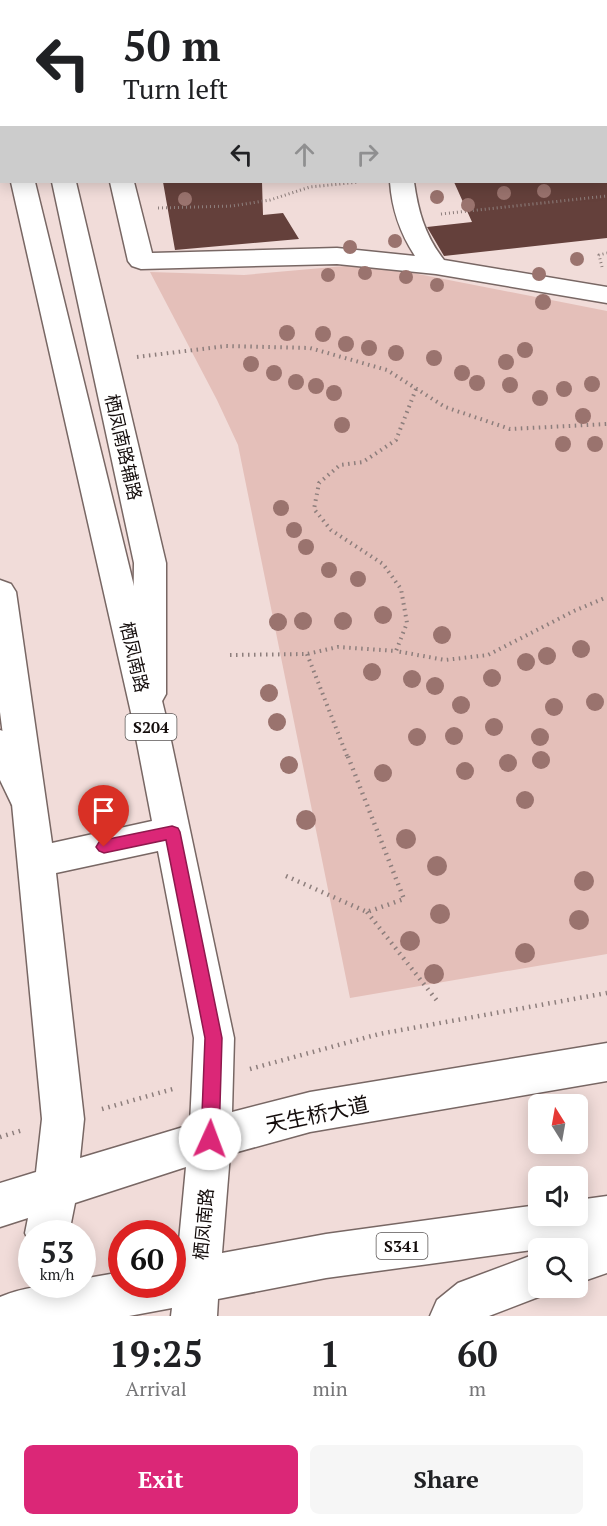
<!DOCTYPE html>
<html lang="en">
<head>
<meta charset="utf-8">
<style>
  body { margin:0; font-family:"PT Serif","Noto Sans SC",serif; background:#f6f6f6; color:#202124; height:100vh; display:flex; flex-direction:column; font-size:22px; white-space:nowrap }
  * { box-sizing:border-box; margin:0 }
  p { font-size:20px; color:#757577 }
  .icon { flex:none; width:33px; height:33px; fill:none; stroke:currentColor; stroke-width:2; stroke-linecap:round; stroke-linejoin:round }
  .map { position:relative; height:1316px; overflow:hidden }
  .details { display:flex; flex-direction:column; background:#fff; flex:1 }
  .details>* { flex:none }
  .guide { position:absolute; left:0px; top:0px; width:608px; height:183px; box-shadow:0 3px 15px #0003; background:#fff; color:#202124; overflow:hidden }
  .needle { width:39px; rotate:349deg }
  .buttons { position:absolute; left:528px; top:1094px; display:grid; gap:12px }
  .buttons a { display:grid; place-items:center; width:60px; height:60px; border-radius:9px; background:#fff; box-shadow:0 3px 15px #0003; font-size:30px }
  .speed { position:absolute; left:18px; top:1220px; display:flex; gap:12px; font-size:30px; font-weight:700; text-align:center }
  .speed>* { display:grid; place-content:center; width:78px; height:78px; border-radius:50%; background:#fff; box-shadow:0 3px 15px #0003; line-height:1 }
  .speed small { font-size:15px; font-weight:400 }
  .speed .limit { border:9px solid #d22; background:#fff; color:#111 }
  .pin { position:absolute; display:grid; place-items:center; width:51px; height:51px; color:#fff; margin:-62px -26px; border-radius:50% 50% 50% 0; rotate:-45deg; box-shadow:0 0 6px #0007 }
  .pin .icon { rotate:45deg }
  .me { position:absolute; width:66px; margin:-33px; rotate:2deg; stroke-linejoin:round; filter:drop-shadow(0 0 4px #0008) }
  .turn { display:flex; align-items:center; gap:21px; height:126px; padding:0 24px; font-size:27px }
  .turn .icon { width:78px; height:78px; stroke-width:2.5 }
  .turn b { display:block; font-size:42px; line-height:51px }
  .lanes { display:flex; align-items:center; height:57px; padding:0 24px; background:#0003; justify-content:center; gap:30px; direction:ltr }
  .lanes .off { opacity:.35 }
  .eta { display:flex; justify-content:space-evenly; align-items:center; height:102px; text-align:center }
  .eta b { font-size:36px; font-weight:700; line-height:42px }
  .cta { display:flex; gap:12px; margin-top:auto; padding:12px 24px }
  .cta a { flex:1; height:69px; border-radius:9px; background:#db2777; color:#fff; font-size:24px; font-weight:700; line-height:69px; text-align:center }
  .cta a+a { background:#f6f6f6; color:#202124 }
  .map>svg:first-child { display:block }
  .green { fill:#e4bfb9 }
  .building { fill:#64403b }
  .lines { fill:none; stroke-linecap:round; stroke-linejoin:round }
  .minor-casing { stroke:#786764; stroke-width:3 }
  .major-casing { stroke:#786764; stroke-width:3 }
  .path-far2 { stroke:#8d7e7c; stroke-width:3; stroke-dasharray:1 3; stroke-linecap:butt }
  .path-far1 { stroke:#8d7e7c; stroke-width:4; stroke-dasharray:1.5 4.5; stroke-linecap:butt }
  .path { stroke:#8d7e7c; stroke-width:4.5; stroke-dasharray:1.5 5; stroke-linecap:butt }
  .minor { fill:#fff; fill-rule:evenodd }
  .major { fill:#fff; fill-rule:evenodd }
  .tree { fill:#9a736e }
  .route { fill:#db2777; stroke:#8e194d; stroke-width:1.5 }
  .labels { text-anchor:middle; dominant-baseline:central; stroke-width:6; stroke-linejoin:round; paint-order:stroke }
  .shield { fill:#fff; stroke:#5a5655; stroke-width:1.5 }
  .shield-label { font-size:16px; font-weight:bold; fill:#140d0c }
  .street-label { font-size:18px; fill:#140d0c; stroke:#fff }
  .near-street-label { font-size:21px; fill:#140d0c; stroke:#fff }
</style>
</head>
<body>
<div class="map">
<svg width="607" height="1316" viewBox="0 0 607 1316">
  <rect width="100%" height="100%" fill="#f1dcd9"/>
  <path class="green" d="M367,264L607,311V954L350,998L238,445L217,400L150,272L244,275Z"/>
  <g class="building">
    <path d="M163,182H262L263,215L283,213L299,239L175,250Z"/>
    <path d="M454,182H607V238L444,256L427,227L472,222Z"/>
  </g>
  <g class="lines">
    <g class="minor-casing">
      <g id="minor">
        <rect x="12" y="0" width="20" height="2"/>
        <rect x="69" y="0" width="20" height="2"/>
        <path d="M175,0H195L174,2Z"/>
        <rect x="413" y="0" width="20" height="2"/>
        <path d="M52,182H76L166,563V694L161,703L149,707L137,703L132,694L134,563Z"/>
        <path d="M110,182H134L152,253L337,248L415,256C400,233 392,210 390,182H414C418,211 425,236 444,260L607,287V303L436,274L337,264L141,269L132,266L128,261Z"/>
        <path d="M0,730L12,734L43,795L38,805L25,810L12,805L0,780Z"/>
      </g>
    </g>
    <g class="major-casing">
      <g id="major">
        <path d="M0,75L2,76V95H0Z"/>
        <path d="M11,182H35L166,717L234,1038L232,1112L310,1092L607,1043V1081L310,1132L230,1154L222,1253L326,1234L538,1205V1215H578V1200L607,1196V1273L578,1283V1248H561L562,1246L326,1278L218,1299L217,1316H171L172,1308L129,1316H0V1297C25,1286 55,1284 82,1284V1279L122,1272V1284H172V1263L177,1262L186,1167L75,1203L69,1233H32V1249L25,1233L28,1218L0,1227V1183L36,1172L42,1119L12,804L0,712V580L11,584L16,592L52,843L152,821L132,717ZM158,851L194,1038L190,1125L80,1158L84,1119L56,873Z"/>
        <path d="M538,1253V1287H555L554,1291L489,1316H430L437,1300L458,1283Z"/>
      </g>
    </g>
    <g class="path-far2">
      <path d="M212,1L248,2"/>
      <path d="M342,2L361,0"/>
      <path d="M158,208L232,206L270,200L310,187L359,182"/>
      <path d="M441,214L607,196"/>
      <path d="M602,267L599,255L607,253"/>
    </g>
    <g class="path-far1">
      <path d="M137,357L226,346L310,348L387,370L445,407L510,429L607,424"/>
      <path d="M416,389L396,440L363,462L340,465L319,483L314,509L331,530L383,564L401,589L407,623L396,651L445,660L488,655L574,611L607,597"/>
      <path d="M307,654L347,756"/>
      <path d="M230,655L307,654L338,647L396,651"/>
    </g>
    <g class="path">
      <path d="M286,876L367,912L404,899L347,754"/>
      <path d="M367,912L438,1002"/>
      <path d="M250,1069L379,1034L607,993"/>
      <path d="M102,1109L173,1089"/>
      <path d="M0,1137L23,1130"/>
    </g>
    <use href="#minor" class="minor"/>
    <use href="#major" class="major"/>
  </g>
  <g class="tree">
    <circle cx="544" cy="191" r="7"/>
    <circle cx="504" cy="193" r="7"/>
    <circle cx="437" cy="197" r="7"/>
    <circle cx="185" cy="199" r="7"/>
    <circle cx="468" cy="205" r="7"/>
    <circle cx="395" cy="241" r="7"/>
    <circle cx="350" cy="247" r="7"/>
    <circle cx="577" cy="259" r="7"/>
    <circle cx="365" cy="273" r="7"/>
    <circle cx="539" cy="274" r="7"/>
    <circle cx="328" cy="275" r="7"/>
    <circle cx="406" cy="277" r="7"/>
    <circle cx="437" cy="285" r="7"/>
    <circle cx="543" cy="302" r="8"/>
    <circle cx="287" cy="333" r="8"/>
    <circle cx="323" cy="334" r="8"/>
    <circle cx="346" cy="344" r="8"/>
    <circle cx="369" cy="348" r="8"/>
    <circle cx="525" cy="350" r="8"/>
    <circle cx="396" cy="353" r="8"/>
    <circle cx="434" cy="358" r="8"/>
    <circle cx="506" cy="362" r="8"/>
    <circle cx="251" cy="364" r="8"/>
    <circle cx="274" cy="373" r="8"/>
    <circle cx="462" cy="373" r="8"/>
    <circle cx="296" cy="382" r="8"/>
    <circle cx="477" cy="383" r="8"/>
    <circle cx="592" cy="384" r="8"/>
    <circle cx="510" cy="385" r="8"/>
    <circle cx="316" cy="386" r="8"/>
    <circle cx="564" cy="389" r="8"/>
    <circle cx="334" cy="393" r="8"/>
    <circle cx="540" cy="398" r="8"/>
    <circle cx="583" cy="416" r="8"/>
    <circle cx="342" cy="425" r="8"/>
    <circle cx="563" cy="444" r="8"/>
    <circle cx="595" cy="444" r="8"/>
    <circle cx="281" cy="508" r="8"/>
    <circle cx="294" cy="530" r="8"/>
    <circle cx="306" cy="547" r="8"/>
    <circle cx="329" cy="570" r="8"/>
    <circle cx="358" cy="579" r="8"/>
    <circle cx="383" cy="615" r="9"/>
    <circle cx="303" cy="621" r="9"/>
    <circle cx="343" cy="621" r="9"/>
    <circle cx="278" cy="622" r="9"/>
    <circle cx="442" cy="635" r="9"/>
    <circle cx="581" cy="649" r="9"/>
    <circle cx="547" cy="656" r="9"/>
    <circle cx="526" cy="662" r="9"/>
    <circle cx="372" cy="672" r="9"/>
    <circle cx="492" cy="678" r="9"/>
    <circle cx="412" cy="679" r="9"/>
    <circle cx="435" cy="686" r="9"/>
    <circle cx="269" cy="693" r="9"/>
    <circle cx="595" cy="702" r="9"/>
    <circle cx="461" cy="705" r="9"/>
    <circle cx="554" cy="707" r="9"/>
    <circle cx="277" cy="722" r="9"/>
    <circle cx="494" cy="727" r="9"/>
    <circle cx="454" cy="736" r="9"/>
    <circle cx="417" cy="737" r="9"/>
    <circle cx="540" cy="737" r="9"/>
    <circle cx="541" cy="760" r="9"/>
    <circle cx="508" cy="763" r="9"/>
    <circle cx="289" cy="765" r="9"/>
    <circle cx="465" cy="771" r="9"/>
    <circle cx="383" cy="773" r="9"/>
    <circle cx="525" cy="800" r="9"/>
    <circle cx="306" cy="820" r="10"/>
    <circle cx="406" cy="839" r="10"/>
    <circle cx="437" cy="866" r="10"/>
    <circle cx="584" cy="881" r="10"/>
    <circle cx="440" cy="914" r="10"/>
    <circle cx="579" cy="920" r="10"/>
    <circle cx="410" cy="941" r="10"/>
    <circle cx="525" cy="953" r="10"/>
    <circle cx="434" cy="974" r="10"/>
  </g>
  <path class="route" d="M172,826L178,828L180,832L222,1038L219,1139L216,1145L210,1148L204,1145L201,1139L205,1038L166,840L104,853L99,851L96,847L99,842L104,840Z"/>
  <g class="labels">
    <g class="shield">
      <rect x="125.5" y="714" width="51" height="26" rx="4.5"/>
      <rect x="376.5" y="1233" width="51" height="26" rx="4.5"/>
    </g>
    <g class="shield-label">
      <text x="151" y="727">S204</text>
      <text x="402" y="1246">S341</text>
    </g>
    <g class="street-label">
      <text transform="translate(124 447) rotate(77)">栖凤南路辅路</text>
      <text transform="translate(135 657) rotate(77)">栖凤南路</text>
      <text transform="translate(203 1224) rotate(-85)">栖凤南路</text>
    </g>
    <g class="near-street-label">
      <text transform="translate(317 1114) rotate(-12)">天生桥大道</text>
    </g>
  </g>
</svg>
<div class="buttons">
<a><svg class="needle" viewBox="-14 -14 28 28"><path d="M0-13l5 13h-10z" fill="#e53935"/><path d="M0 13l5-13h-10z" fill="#757577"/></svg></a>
<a><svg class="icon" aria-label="sound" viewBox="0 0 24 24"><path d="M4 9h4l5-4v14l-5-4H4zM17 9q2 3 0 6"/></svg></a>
<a><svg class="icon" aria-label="search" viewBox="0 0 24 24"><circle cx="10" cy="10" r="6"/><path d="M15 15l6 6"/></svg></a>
</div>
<div class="speed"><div>53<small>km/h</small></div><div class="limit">60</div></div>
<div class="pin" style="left:104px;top:847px;background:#d93025"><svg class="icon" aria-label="arrive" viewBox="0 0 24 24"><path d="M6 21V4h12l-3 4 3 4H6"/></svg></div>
<svg class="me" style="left:210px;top:1139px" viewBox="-20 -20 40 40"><circle r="19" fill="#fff"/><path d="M0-13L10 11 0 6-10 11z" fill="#db2777"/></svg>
<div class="guide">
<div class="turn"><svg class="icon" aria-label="left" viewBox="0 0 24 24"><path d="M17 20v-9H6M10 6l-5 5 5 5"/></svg><div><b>50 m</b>Turn left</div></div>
<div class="lanes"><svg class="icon" aria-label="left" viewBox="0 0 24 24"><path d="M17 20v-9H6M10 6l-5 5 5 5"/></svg><svg class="icon off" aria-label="ahead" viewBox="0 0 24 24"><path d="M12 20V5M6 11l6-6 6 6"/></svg><svg class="icon off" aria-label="right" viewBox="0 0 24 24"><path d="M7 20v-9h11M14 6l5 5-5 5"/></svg></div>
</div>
</div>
<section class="details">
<div class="eta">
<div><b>19:25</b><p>Arrival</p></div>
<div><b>1</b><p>min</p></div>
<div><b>60</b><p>m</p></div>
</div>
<div class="cta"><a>Exit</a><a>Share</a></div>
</section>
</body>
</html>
